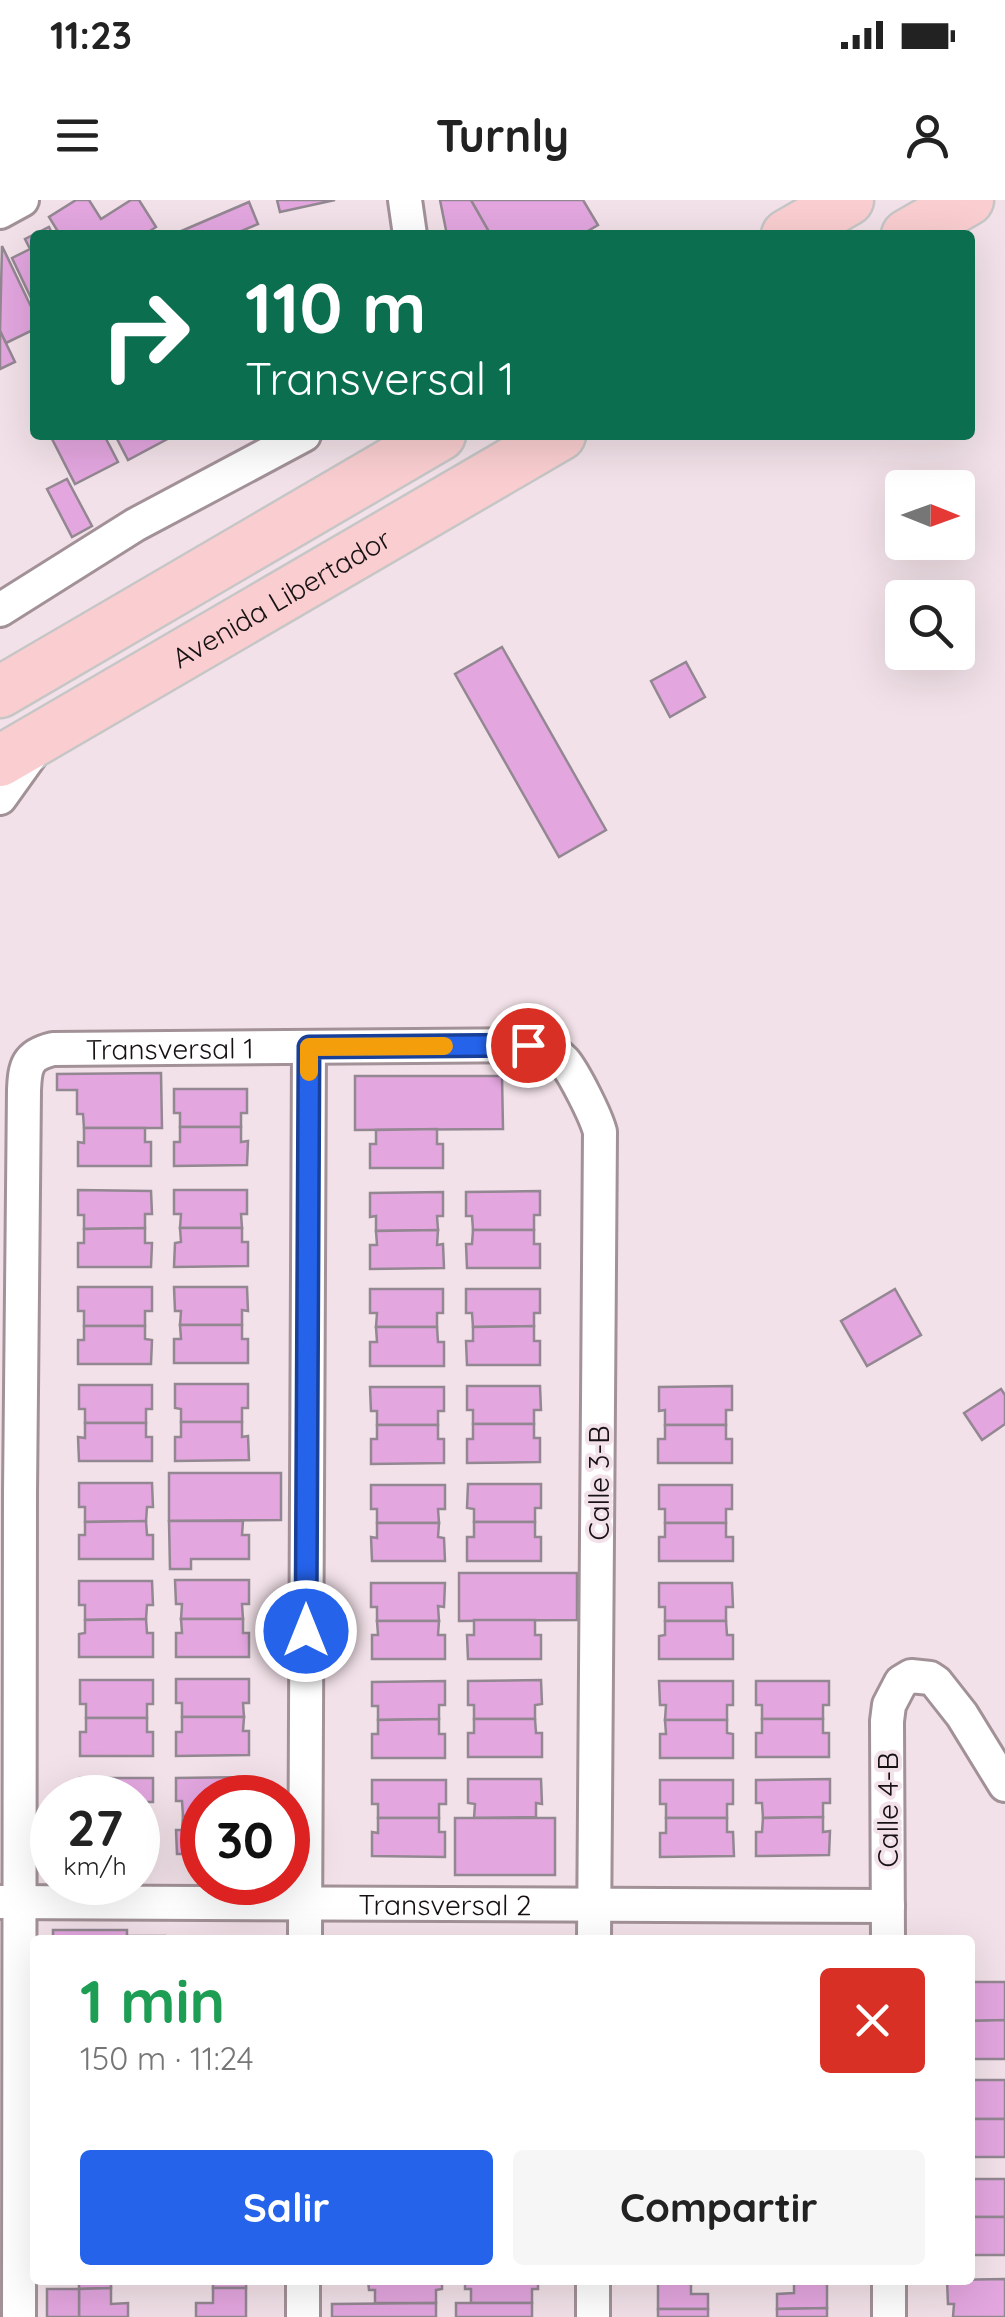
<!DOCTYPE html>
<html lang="es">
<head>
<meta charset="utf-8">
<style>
  body { margin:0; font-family:Quicksand,sans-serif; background:#f6f6f6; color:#222; height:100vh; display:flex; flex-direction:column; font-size:38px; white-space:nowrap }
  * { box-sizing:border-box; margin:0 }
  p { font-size:32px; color:#767676 }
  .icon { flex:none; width:55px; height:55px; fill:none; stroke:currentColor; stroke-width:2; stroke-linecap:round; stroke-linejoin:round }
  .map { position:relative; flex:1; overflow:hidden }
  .drawer { position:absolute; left:30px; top:1735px; width:945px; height:350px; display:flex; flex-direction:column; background:#fff; border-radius:10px; box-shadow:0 10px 40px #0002 }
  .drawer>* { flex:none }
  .banner { position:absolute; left:30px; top:30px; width:945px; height:210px; border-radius:10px; box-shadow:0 10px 40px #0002; background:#0b6e4f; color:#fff; overflow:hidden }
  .needle { width:65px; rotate:91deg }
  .buttons { position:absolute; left:885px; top:270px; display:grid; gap:20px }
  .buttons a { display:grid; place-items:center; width:90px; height:90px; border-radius:10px; background:#fff; box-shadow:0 10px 40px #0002; font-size:50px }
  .speed { position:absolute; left:30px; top:1575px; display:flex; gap:20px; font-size:50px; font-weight:700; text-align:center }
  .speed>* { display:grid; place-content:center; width:130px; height:130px; border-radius:50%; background:#fff; box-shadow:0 10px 40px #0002; line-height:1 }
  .speed small { font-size:25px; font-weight:400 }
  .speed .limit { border:15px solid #d22; background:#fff; color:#111 }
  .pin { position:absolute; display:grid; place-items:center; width:85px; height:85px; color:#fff; margin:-42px; border:5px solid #fff; border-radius:50%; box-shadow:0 2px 10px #0007 }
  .me { position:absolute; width:110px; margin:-55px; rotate:0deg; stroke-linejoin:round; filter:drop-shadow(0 0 8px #0008) }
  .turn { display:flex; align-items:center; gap:35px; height:210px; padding:0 50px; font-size:45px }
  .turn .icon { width:130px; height:130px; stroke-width:2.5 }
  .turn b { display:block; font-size:70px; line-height:85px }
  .round { display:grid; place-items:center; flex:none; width:105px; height:105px; border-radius:10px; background:#f6f6f6 }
  .head { display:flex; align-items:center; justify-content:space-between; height:170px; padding:0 50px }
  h1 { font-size:60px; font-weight:800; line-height:75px; color:#1e9e55 }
  .cta { display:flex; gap:20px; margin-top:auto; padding:20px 50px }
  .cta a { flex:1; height:115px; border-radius:10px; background:#2563eb; color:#fff; font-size:40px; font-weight:800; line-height:115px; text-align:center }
  .cta a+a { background:#f6f6f6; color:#222 }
  .status { display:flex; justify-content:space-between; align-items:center; height:70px; padding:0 50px; background:#fff; direction:ltr }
  .status svg { height:28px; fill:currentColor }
  header { display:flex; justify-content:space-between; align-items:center; height:130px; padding:0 50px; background:#fff; font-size:45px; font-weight:800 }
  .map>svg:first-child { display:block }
  .building { fill:#e3a6df; stroke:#938792; stroke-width:2.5 }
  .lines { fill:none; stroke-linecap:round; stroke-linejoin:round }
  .minor-casing { stroke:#a29298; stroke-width:38 }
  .primary-casing { stroke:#c7c6c6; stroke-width:55 }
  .minor { stroke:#fff; stroke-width:32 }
  .primary { stroke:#faced0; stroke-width:50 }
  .route-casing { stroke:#184099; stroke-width:25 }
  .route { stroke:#2563eb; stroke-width:18 }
  .slow { stroke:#f59e0b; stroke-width:18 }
  .labels { text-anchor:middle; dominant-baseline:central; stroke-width:8; stroke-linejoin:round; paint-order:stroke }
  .street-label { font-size:28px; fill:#171113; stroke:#f2e1e8 }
</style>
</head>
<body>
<div class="status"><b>11:23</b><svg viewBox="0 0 49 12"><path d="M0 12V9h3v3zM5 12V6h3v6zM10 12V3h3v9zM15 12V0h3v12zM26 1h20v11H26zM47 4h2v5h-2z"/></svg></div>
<header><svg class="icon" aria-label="menu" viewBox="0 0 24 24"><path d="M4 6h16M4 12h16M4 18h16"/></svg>Turnly<svg class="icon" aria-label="person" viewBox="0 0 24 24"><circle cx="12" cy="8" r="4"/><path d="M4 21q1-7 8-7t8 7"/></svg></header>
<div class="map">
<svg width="1005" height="2117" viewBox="0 0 1005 2117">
  <rect width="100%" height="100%" fill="#f2e1e8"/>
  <g class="building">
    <path d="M76,0H89L101,19L131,0H139L156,27L144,35H60L49,17Z"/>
    <path d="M277,0H335L280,12Z"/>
    <path d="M440,0H471L491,35H447Z"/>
    <path d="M471,0H583L598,25L581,35H491Z"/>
    <path d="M249,2L258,24L239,32L240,35H172Z"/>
    <path d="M49,27L53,35H35V96L31,98L12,58L30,49L25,39Z"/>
    <path d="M2,46L35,115V129L6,143L0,131Z"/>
    <path d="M0,131L15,162L0,169Z"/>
    <path d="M50,235H104L118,262L75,284Z"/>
    <path d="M115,235H173V236L128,260Z"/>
    <path d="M67,279L92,326L72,337L47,289Z"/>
    <path d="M502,447L606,630L559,657L455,474Z"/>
    <path d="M686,462L705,497L670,517L651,481Z"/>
    <path d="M161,873L162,928H84L83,914H77V890H57V874Z"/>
    <path d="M355,876H502L503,929L355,930Z"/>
    <path d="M174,889H247V913H241V927H180V913H174Z"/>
    <path d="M180,927H241V942L248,941L247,965L174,966V942H180Z"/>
    <path d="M84,928H145V942H151V966H78V942L84,943Z"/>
    <path d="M437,929V944H443V968H370V944H376V930Z"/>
    <path d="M78,990L151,991L152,1014H145V1028L84,1029V1015H78Z"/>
    <path d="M174,990H247V1014H241L242,1028H180L181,1014H174Z"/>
    <path d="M540,991V1015H534V1030H473L472,1016H466V992Z"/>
    <path d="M443,992V1016H437L438,1030L376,1031V1016L370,1017V993Z"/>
    <path d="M145,1028V1043H152L151,1067H78V1043H84V1029Z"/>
    <path d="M180,1028H242V1042H248V1066L174,1067L175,1043L181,1042Z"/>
    <path d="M438,1030L437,1045L443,1044L444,1068L370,1069V1045H377L376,1031Z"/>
    <path d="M473,1030H534V1044H540V1068H467L466,1044H472Z"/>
    <path d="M78,1087H152V1111H145V1126H84V1111H78Z"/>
    <path d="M174,1087H247L248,1111L242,1110V1125H180L181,1111H175Z"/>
    <path d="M370,1089H443V1113H437V1127H376L377,1113H370Z"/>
    <path d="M466,1089H540V1113H534V1126L473,1127L472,1113H466Z"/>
    <path d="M895,1089L921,1135L867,1166L841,1121Z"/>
    <path d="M180,1125H242V1139H248V1163H174V1139H181Z"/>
    <path d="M84,1126H145V1139L152,1140L151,1164H78V1140H84Z"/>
    <path d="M534,1126V1141H540V1165H467L466,1141H473V1127Z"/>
    <path d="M376,1127H437L438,1142H444V1166H370V1142H377Z"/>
    <path d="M175,1184H248V1208H242V1222H181V1209L175,1208Z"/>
    <path d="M79,1185H152V1209H146V1223H85V1209H79Z"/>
    <path d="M467,1186H540L541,1210H534V1224H473V1210H467Z"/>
    <path d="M732,1186V1210H726V1225H665V1210L659,1211V1187Z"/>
    <path d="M370,1187H444V1211H438V1225H377V1211H371Z"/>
    <path d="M1001,1189L1005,1195V1224L982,1240L964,1213Z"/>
    <path d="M181,1222H242V1237L248,1236L249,1260L175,1261V1237H181Z"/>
    <path d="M85,1223H146V1237H152V1261H79L78,1237L85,1238Z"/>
    <path d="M473,1224H534V1238H540V1262L467,1263V1239H473Z"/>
    <path d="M377,1225H438V1239H444V1263L371,1264V1239H377Z"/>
    <path d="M665,1225H726V1239H732V1263H658V1239H665Z"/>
    <path d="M169,1273H281V1320L169,1321Z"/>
    <path d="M79,1283H152L153,1307H147L146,1321L85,1322V1307H79Z"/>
    <path d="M468,1284H541V1308H535V1322H474V1309L467,1308Z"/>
    <path d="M371,1285H445V1309H438L439,1323H377V1309H371Z"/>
    <path d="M659,1285H732V1309H726V1323H665V1309H659Z"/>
    <path d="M146,1321L147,1335H153V1359H79V1335H85V1322Z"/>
    <path d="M169,1321H243L242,1335H249V1359H191V1369H170Z"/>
    <path d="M474,1322H535V1337H541V1361H467V1337H474Z"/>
    <path d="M377,1323H439L438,1337L444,1338L445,1361H372L371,1337L377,1338Z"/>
    <path d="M665,1323H726V1337H733V1361H659V1337H665Z"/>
    <path d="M459,1373H577V1420L459,1421Z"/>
    <path d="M175,1380H249V1404H242L243,1419H181L182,1404H176Z"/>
    <path d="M79,1381H152L153,1405H147L146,1419L85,1420V1405H79Z"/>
    <path d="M371,1383H445L444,1407L438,1406L439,1421H377V1407H371Z"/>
    <path d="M659,1383H732L733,1407H726V1421H665V1407H659Z"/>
    <path d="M146,1419L147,1433H153V1457H79V1434L85,1433V1420Z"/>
    <path d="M181,1419H243V1433H249V1457H176V1433H182Z"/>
    <path d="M474,1420H535V1435H541V1459H468L467,1435H474Z"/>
    <path d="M377,1421H439L438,1435H445V1459H372V1435H378Z"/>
    <path d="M665,1421H726L727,1435H733V1459H659V1436L665,1435Z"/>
    <path d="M176,1479H249V1503H243L244,1517H182V1503H176Z"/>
    <path d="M80,1480H153V1504H147V1518H86V1504H80Z"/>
    <path d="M541,1480L542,1504L535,1505V1519H474V1505H468V1481Z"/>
    <path d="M445,1481V1505H439V1519L378,1520V1506H372V1482Z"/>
    <path d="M659,1481H733V1505H727V1520H665L666,1505H660Z"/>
    <path d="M756,1481H829V1505H823V1519H762V1505H756Z"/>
    <path d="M182,1517H244L243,1531H249V1555L176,1556V1532H182Z"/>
    <path d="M86,1518H147V1532H153V1556H80V1532H86Z"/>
    <path d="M439,1519V1534H445V1558H372V1534H378V1520Z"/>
    <path d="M474,1519H535L536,1533H542V1557H468V1533H474Z"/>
    <path d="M762,1519H823V1533H829V1557H756V1533H762Z"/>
    <path d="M665,1520H727V1533L733,1534V1558H660V1534H666Z"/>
    <path d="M250,1577L249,1598H202V1616H183L182,1601H176V1578Z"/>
    <path d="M80,1578H153V1602H147V1616H138V1598H80Z"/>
    <path d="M468,1579H541L542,1604L536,1603V1617L474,1618L475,1604L468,1603Z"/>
    <path d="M830,1579V1603H823V1617L763,1618L762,1603H756V1580Z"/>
    <path d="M372,1580H446V1604H439V1618H378V1604H372Z"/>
    <path d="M660,1580H733V1604H727V1618H666V1604H660Z"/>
    <path d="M138,1616H147V1630H154V1654L138,1655Z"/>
    <path d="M183,1616H202V1654H177L176,1630H182Z"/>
    <path d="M823,1617V1632L830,1631L829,1655L756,1656V1632H762L763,1618Z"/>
    <path d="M378,1618H439V1632H445V1657L372,1656V1632L378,1633Z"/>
    <rect x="455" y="1618" width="100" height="57"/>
    <path d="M666,1618H727V1632H733L734,1656L660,1657V1633H666Z"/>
    <path d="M53,1730H127V1736H165V1740H53Z"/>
    <path d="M970,1782H1005V1820L970,1821Z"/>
    <path d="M1005,1820V1859H970V1821Z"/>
    <rect x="970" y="1880" width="35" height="39"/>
    <rect x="970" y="1919" width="35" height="38"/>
    <rect x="970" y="1979" width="35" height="38"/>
    <rect x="970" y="2017" width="35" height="38"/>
    <path d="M1005,2079V2117H953L954,2104H948L947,2080Z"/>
    <path d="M79,2080H111V2088L79,2089Z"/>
    <rect x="213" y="2080" width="33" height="8"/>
    <path d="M368,2080H442V2089L436,2090V2103H375V2090H369Z"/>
    <path d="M465,2080H538V2089H532V2103H471V2089H465Z"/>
    <path d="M658,2080H691V2094H708V2109H658Z"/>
    <path d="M794,2080H827V2108L777,2109V2094L794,2093Z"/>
    <path d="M111,2088V2104L128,2103V2117H79V2089Z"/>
    <path d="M213,2088H246V2117H196V2103H213Z"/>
    <rect x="47" y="2089" width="32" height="28"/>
    <path d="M436,2103V2117H332V2104Z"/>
    <rect x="456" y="2103" width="76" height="14"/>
    <path d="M827,2108V2117H777V2109Z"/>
    <rect x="658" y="2109" width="50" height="8"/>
  </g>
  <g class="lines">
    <g class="minor-casing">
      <g id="minor">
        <path d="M405,0L410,35"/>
        <path d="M0,12L22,0"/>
        <path d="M0,410L135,325L304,235"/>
        <path d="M0,598L35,549"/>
        <path id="s1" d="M0,1702L888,1706"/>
        <path d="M305,1740L309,847"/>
        <path d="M888,1740L887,1521L889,1505L901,1482L911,1476L930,1478L936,1482L962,1515L1005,1585"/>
        <path d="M593,2080V2117"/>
        <path d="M889,2080V2117"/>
        <path id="s2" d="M19,2117L20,1292L24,890C25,866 27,855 53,849L528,845C541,847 554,850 564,861C574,873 596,916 600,932L594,1740"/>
        <path d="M303,2117V2080"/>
      </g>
    </g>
    <g class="primary-casing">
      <g id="primary">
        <path d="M787,35L848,0"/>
        <path d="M907,35L968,0"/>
        <path d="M0,492L440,235"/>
        <path id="s3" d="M0,561L560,235"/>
      </g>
    </g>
    <use href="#minor" class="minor"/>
    <use href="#primary" class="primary"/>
  </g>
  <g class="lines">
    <g class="route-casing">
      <path id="route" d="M306,1431L309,847L528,845"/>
    </g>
    <use href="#route" class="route"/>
    <path class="slow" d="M309,872V847L444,846"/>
  </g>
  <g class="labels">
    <g class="street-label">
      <text stroke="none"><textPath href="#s3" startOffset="325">Avenida Libertador</textPath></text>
      <text stroke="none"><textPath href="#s2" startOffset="1400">Transversal 1</textPath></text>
      <text transform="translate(598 1283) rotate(-90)">Calle 3-B</text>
      <text transform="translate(887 1610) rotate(-90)">Calle 4-B</text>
      <text stroke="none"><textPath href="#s1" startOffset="445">Transversal 2</textPath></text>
    </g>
  </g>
</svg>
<div class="buttons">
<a><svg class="needle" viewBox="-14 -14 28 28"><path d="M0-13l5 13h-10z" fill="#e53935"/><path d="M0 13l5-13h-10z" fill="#767676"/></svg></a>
<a><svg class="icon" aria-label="search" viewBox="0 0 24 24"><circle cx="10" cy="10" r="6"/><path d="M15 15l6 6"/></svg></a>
</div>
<div class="speed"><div>27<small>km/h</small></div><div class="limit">30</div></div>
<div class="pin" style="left:528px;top:845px;background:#d93025"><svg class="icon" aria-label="arrive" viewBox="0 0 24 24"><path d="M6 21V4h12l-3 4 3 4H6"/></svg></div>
<svg class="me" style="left:306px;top:1431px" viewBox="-20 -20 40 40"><circle r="17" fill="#2563eb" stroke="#fff" stroke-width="3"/><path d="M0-11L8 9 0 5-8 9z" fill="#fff"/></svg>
<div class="banner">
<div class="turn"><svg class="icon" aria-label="right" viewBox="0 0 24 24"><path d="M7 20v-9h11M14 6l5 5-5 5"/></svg><div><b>110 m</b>Transversal 1</div></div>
</div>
<section class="drawer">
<div class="head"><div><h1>1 min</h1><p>150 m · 11:24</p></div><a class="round" style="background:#d93025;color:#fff"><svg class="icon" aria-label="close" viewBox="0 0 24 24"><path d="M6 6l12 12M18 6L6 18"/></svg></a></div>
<div class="cta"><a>Salir</a><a>Compartir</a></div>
</section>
</div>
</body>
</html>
